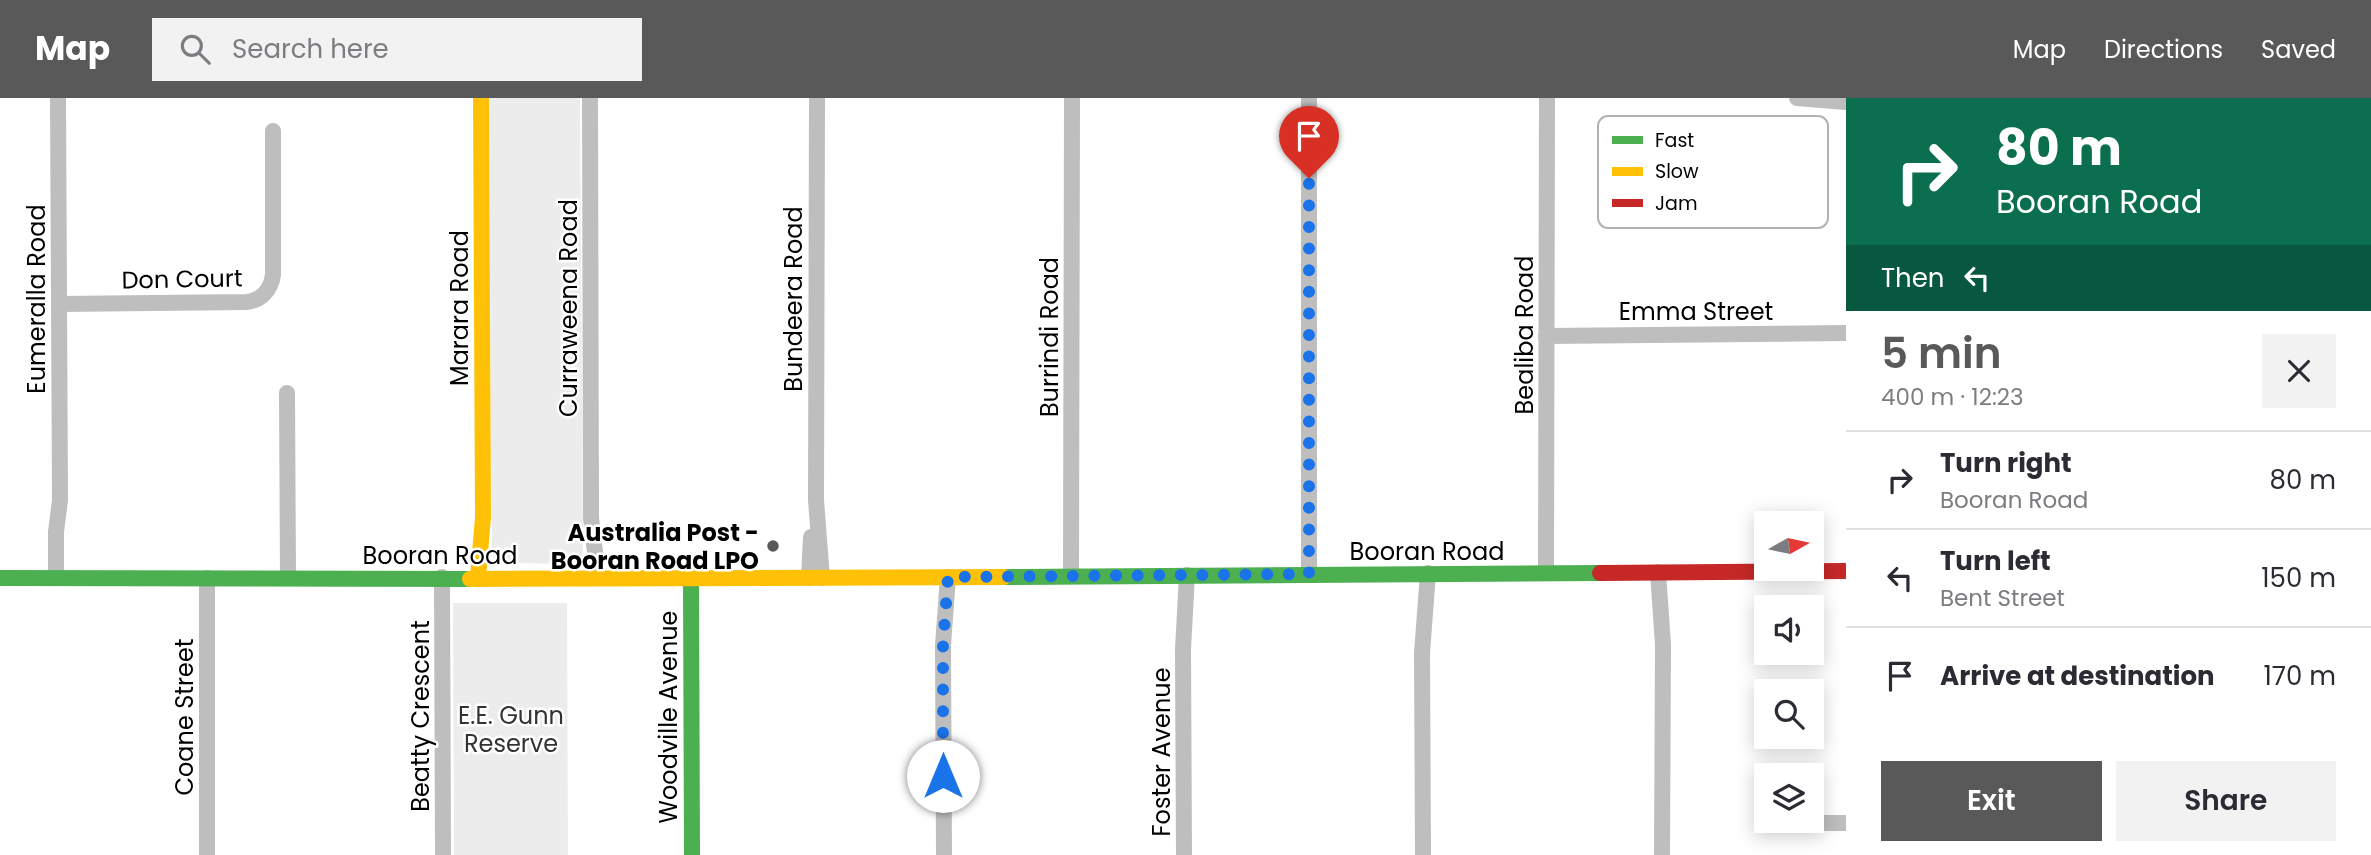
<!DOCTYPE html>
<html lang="en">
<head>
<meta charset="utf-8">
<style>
  body { margin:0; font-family:Poppins,sans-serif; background:#f2f2f3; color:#2b2b33; height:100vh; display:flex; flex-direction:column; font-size:26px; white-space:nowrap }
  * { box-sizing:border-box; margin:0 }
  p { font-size:23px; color:#7c7c81 }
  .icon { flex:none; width:38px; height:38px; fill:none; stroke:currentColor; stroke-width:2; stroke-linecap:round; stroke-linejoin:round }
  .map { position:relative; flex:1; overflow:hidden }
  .drawer { display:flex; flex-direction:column; background:#fff; width:525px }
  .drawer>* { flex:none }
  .banner { background:#0b6e4f; color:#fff; overflow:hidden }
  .needle { width:46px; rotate:81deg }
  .fabs { position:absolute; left:1754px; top:413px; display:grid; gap:14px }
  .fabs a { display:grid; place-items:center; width:70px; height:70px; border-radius:0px; background:#fff; box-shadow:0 4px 18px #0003; font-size:35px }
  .pin { position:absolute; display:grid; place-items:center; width:60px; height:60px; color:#fff; margin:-72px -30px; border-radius:50% 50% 50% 0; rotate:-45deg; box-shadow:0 0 7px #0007 }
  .pin .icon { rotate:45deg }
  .me { position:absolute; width:77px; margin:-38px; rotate:0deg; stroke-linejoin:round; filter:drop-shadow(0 0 5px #0008) }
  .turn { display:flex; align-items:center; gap:24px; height:147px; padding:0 35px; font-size:32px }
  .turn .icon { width:91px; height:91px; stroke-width:2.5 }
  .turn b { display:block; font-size:49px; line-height:60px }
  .then { display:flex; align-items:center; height:66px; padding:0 35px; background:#0003; gap:14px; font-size:26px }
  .round { display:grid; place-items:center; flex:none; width:74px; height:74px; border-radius:0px; background:#f2f2f3 }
  .headline { display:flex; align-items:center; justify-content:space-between; height:119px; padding:0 35px }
  h1 { font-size:42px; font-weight:600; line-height:52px; color:#595959 }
  .action { display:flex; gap:14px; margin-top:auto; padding:14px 35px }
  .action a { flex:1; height:80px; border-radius:0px; background:#595959; color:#fff; font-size:28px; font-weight:600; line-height:80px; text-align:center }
  .action a+a { background:#f2f2f3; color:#2b2b33 }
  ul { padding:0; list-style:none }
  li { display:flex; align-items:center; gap:21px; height:98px; padding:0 35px; border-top:2px solid #e1e1e2 }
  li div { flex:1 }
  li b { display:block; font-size:26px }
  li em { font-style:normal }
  header { display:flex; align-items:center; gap:42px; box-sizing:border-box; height:98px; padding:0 35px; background:#595959; color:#fff }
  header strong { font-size:33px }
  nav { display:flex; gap:38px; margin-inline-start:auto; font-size:24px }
  .search { width:490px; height:63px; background:#f2f2f3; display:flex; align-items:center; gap:18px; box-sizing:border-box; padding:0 24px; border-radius:0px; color:#7c7c81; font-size:26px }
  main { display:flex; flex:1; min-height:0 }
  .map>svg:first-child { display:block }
  .green { fill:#ececec }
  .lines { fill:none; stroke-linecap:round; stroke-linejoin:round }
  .street { stroke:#bebebe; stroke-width:16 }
  .fast { stroke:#4caf50; stroke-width:16 }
  .slow { stroke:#ffc107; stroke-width:16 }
  .jam { stroke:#c62828; stroke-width:16 }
  .route { stroke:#1a73e8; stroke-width:12; stroke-dasharray:0 21.6 }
  .poi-dot { fill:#595959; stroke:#fff; stroke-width:2.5 }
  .labels { text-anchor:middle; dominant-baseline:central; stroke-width:5; stroke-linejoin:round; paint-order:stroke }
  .street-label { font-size:24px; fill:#000; stroke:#fff }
  .poi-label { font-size:24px; font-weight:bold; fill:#000; stroke:#fff; text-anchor:end }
  .park-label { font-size:24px; fill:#333; stroke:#fff }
  .key { fill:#fff; stroke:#b2b2b2; stroke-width:2 }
  .key-label { font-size:19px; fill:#000 }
</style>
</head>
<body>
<header>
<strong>Map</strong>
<div class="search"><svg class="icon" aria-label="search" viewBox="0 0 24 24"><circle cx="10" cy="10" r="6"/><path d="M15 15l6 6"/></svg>Search here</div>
<nav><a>Map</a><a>Directions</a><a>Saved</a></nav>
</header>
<main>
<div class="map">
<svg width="1846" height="757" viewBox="0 0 1846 757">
  <rect width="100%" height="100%" fill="#fff"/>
  <g class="green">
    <path d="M489,0H580L583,456L581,463L574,466L499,465L494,462L492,455Z"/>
    <path d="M453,505H567L568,757H454Z"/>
  </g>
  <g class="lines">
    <g class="street">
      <path d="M590,0L591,420L598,480"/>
      <path d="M817,0L816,402L822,480"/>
      <path d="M1797,0L1846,4"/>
      <path d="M59,206L247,204C262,202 271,191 273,177V33"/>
      <path d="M1546,238L1846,235"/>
      <path d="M287,295L288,480"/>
      <path d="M1658,474L1663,547L1662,757"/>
      <path d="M1546,475L1547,0"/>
      <path d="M1309,476V0"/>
      <path d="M1071,478L1072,0"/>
      <path d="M442,479L443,757"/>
      <path d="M56,480V434L60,402L58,0"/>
      <path d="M207,480V757"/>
      <path d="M809,480L811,439"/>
      <path d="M1817,725H1846"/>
      <path d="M944,757L943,547L948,479"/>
      <path d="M1184,757L1183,551L1187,477"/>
      <path d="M1423,757L1422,555L1428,475"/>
    </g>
    <g class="fast">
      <path d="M1004,479L1600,475"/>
      <path d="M0,480L470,481"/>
      <path d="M691,481L692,757"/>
    </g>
    <g class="slow">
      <path d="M478,480L483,419L481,0"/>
      <path d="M470,481L1004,479"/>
    </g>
    <path class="jam" d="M1600,475L1846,473"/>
  </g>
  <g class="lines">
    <path class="route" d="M943,678V547L948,479L1309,476V80"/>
  </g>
  <circle class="poi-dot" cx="773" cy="448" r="7"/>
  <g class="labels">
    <g class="street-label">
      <text transform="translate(182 181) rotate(-1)">Don Court</text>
      <text transform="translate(36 201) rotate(-90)">Eumeralla Road</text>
      <text transform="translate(793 201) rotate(-90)">Bundeera Road</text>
      <text transform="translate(459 210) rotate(-90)">Marara Road</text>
      <text transform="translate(568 210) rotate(-90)">Curraweena Road</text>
      <text x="1696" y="213">Emma Street</text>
      <text transform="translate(1524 237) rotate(-90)">Bealiba Road</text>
      <text transform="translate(1049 239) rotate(-90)">Burrindi Road</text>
      <text x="1427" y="453">Booran Road</text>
      <text x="440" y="457">Booran Road</text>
      <text transform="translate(420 618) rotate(-90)">Beatty Crescent</text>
      <text transform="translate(184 619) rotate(-90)">Coane Street</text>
      <text transform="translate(668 619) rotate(-90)">Woodville Avenue</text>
      <text transform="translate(1161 654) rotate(-90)">Foster Avenue</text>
    </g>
    <g class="poi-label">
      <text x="759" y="434">Australia Post -<tspan x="759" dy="28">Booran Road LPO</tspan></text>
    </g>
    <g class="park-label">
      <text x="511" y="617">E.E. Gunn<tspan x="511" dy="28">Reserve</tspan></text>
    </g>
  </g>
  <rect x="1598" y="18" width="230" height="112" rx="10" class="key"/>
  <rect x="1612" y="38" width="31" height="8" fill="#4caf50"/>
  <rect x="1612" y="69" width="31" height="9" fill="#ffc107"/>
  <rect x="1612" y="101" width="31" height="8" fill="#c62828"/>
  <g class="key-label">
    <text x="1655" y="49">Fast</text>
    <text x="1655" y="80">Slow</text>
    <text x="1655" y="112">Jam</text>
  </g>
</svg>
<div class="fabs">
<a><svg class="needle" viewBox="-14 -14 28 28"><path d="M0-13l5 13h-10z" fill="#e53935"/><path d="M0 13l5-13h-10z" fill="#7c7c81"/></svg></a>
<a><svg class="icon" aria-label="sound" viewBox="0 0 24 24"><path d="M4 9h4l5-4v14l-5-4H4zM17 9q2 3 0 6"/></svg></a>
<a><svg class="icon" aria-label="search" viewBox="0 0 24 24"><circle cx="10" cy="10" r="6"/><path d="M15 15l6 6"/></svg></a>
<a><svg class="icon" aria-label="layers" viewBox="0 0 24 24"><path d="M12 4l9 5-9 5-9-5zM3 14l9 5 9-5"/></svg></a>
</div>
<div class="pin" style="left:1309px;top:80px;background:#d93025"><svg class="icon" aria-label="arrive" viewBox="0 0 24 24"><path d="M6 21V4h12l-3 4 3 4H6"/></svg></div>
<svg class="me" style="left:943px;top:678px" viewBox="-20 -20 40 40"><circle r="19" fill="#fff"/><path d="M0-13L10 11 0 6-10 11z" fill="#1a73e8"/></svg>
</div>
<section class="drawer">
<div class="banner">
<div class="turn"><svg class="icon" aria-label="right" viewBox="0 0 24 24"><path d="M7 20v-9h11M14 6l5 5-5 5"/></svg><div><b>80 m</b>Booran Road</div></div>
<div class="then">Then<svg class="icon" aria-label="left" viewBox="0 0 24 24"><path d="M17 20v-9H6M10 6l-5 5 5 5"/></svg></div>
</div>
<div class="headline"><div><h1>5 min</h1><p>400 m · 12:23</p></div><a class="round"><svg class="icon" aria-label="close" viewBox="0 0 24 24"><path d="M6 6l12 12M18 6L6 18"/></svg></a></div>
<ul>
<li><svg class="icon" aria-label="right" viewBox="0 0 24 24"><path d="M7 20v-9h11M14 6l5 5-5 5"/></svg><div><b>Turn right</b><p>Booran Road</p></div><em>80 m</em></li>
<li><svg class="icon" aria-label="left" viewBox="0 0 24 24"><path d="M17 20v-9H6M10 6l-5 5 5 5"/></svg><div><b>Turn left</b><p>Bent Street</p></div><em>150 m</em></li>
<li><svg class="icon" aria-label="arrive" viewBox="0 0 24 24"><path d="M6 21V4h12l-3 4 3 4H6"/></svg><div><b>Arrive at destination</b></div><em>170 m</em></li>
</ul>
<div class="action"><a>Exit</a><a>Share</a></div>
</section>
</main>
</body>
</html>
